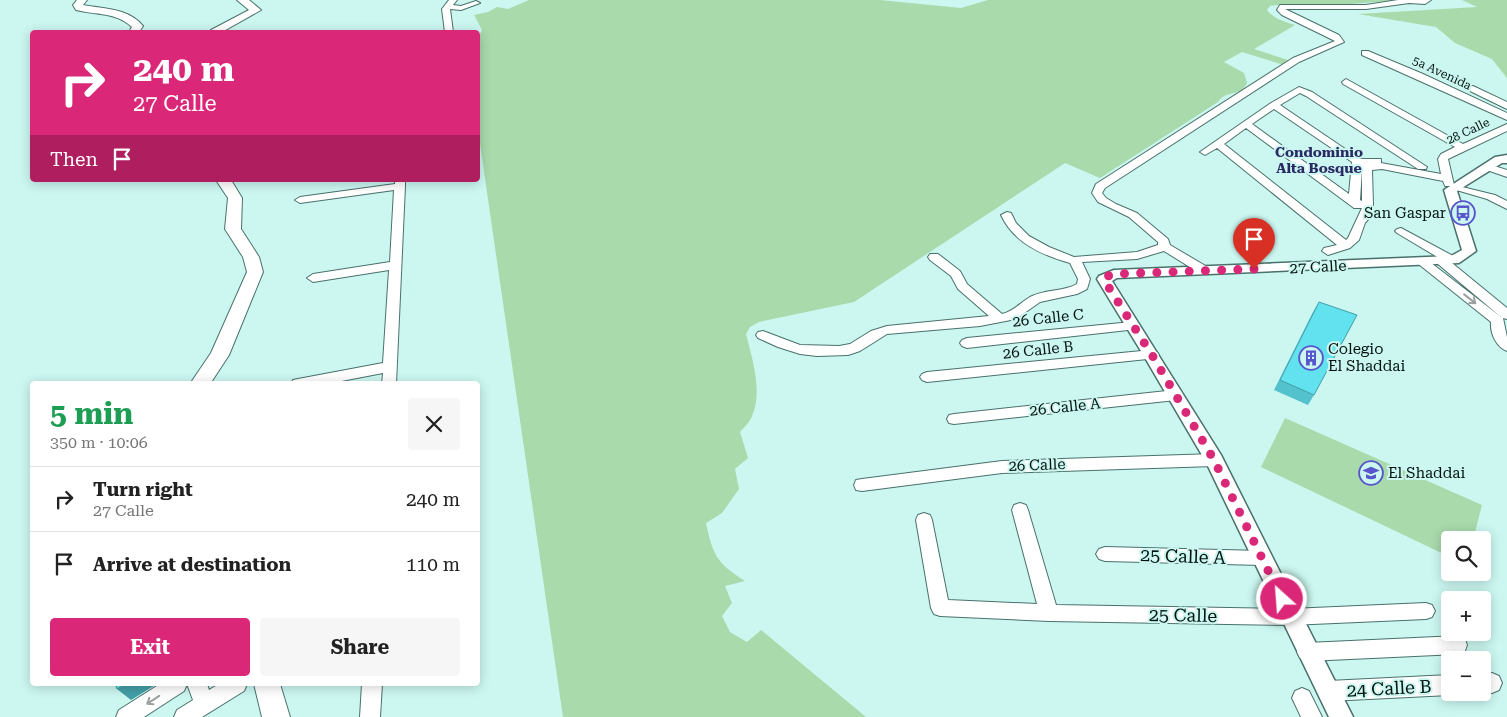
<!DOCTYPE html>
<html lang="en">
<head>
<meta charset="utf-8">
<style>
  body { margin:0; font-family:"Roboto Serif",serif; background:#f6f6f6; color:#222; height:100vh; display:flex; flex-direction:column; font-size:19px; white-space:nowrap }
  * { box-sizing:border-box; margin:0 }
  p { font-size:16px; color:#767676 }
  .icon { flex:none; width:28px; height:28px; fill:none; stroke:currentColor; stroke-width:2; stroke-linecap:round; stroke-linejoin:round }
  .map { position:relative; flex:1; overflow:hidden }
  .sheet { position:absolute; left:30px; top:381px; width:450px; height:305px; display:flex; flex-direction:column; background:#fff; border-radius:5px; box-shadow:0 2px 12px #0003 }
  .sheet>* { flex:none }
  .banner { position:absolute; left:30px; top:30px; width:450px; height:152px; border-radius:5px; box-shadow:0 2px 12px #0003; background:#db2777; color:#fff; overflow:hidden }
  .controls { position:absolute; left:1441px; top:531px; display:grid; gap:10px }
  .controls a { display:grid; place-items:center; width:50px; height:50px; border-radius:5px; background:#fff; box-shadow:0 2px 12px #0003; font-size:25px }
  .pin { position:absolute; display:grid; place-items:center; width:42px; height:42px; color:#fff; margin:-51px -21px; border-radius:50% 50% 50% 0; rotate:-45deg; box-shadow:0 0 5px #0007 }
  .pin .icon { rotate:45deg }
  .me { position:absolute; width:55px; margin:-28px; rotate:334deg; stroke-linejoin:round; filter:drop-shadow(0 0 4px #0008) }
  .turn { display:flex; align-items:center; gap:18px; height:105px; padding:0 20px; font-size:22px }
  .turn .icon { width:65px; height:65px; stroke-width:2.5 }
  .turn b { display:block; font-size:35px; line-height:42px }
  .then { display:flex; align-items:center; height:48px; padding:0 20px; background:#0003; gap:10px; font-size:19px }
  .round { display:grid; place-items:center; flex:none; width:52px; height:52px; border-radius:5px; background:#f6f6f6 }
  .headline { display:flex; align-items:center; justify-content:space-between; height:85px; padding:0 20px }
  h1 { font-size:30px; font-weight:700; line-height:38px; color:#1e9e55 }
  .cta { display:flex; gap:10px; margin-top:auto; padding:10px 20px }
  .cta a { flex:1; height:58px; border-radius:5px; background:#db2777; color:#fff; font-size:20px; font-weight:700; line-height:58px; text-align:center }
  .cta a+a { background:#f6f6f6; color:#222 }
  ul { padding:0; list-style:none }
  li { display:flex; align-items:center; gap:15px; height:65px; padding:0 20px; border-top:1px solid #e0e0e0 }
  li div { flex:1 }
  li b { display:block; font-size:19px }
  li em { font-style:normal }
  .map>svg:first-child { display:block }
  .green { fill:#a8daac }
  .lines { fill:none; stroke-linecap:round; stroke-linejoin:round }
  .minor-casing { stroke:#49716c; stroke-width:2 }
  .tertiary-casing { stroke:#49716c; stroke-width:3 }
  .secondary-casing { stroke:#49716c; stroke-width:2 }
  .minor { fill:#fff; fill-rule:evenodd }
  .tertiary { fill:#fff; fill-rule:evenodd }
  .secondary { fill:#fff; fill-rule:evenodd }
  .wall { fill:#53c2cd }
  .shaded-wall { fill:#449ea7 }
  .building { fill:#61e2ee; stroke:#449ea7 }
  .oneway { stroke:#9ba1a0 }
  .route { stroke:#db2777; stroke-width:9; stroke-dasharray:0 16.2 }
  .labels { text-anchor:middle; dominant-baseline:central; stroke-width:4; stroke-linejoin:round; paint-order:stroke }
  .far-street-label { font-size:12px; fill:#041311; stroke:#cbf7f0 }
  .far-neighbourhood-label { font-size:14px; font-weight:bold; fill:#2a2a64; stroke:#cbf7f0 }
  .poi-label { font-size:15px; fill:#041311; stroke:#cbf7f0; text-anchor:start }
  .street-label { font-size:15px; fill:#041311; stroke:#cbf7f0 }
  .near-street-label { font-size:18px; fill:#041311; stroke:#cbf7f0 }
</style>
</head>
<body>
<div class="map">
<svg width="1507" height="717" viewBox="0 0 1507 717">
  <rect width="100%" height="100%" fill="#cbf7f0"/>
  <g class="green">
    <path d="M529,0H880L961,8L988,0H1398L1341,5L1285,4L1270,6L1267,10C1274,19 1285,22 1295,25L1254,49L1291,61L1284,65L1242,52L1224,62L1244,73L1247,83C1241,97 1225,90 1218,102L1100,178L1065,163L854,302L759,322L750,327L746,334C752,358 763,392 752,416C750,422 744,427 740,432L748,458L735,469L739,489L722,513L706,523C713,556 717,563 745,581L725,586L732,603L722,616L730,632L747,642L761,630L866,717H563L480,144L478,135V38L482,30L474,15L488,12L497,7L508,9Z"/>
    <path d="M1462,0H1507V78L1492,59L1455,43L1436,27L1358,14L1477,7Z"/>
    <path d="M1285,418L1482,505L1473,540H1450V557L1261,467Z"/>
  </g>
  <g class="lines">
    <g class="minor-casing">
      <g id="minor">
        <path d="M449,0H457L453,5L461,6L476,1L480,3L461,10L450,9L453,32H445L442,9Z"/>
        <path d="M1398,0H1431L1425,4L1409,3L1366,9H1285L1339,35L1344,42L1299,62L1105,188L1102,193L1106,198L1116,204L1137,213L1168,239L1170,245L1209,268L1211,271L1209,274H1201L1164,251L1137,259L1082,262L1090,279L1087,289L1077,294L1040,302L1016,319L980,326L887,334L860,351L848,355L817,356L800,354L778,347L758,338L756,335L758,332L763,331L800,345L839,346L850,344L871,331L887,326L989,316L958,289L951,276L930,260L928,257L930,254H938L960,271L967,284L1002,314C1014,311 1020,303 1030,297C1045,289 1063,292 1077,284L1078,279L1070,263C1042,255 1014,243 1001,215L1007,212L1011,213L1016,223L1029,236L1049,247L1074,257L1137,252L1158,245V242L1129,217L1098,202L1092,193L1096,184L1293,58L1335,41L1282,15L1277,10L1280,5H1366Z"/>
        <path d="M1362,51H1368L1423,74L1507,113V120L1362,55Z"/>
        <path d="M1346,79L1463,144L1507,124V131L1448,159L1454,185L1495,195L1507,201V209L1487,199L1453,189L1452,186H1445L1443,181L1382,169L1372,170L1373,205L1371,216L1365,223L1359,240L1350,248L1328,255L1322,251L1324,248L1337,245L1217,148L1205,155L1200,152L1271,103L1299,87L1312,92L1427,167L1426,169H1418L1306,96L1300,93L1280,105L1360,159H1381V163L1441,174L1438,159L1441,154L1455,147L1343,84L1342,82ZM1274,109L1352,162L1349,194L1252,124ZM1246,128L1354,208H1362L1348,238L1346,240L1224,144ZM1362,169V201L1360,200Z"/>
        <path d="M1473,86L1507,102V109L1470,91V87Z"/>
        <path d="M1488,164L1507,170V177L1484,169L1483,167L1484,165Z"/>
        <path d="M395,180H405V186L396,384H382L383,373L326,384H291L293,380L298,379L383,363L389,270L313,282L307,278L313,274L390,262L394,190L300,203L295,200L300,197L395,184Z"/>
        <path d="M1401,228L1455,257L1457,260L1452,263L1507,308V319L1503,318L1507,337V351C1496,347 1490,333 1491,322L1416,262L1418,259H1426L1501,317L1438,264L1436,261L1439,258L1397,233L1395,231L1397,229Z"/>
        <path d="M1132,322L1137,323L1139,326L1137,329L967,348L962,346L960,343L962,340L967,338Z"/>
        <path d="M1152,350L1157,352L1159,355L1157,358L927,382L922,380L920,377L922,374L927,372Z"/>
        <path d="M1176,390L1181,391L1183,395L1181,399L1176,400L954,424L949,423L947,419L949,415L954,414Z"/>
        <path d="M1214,454L1220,456L1222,460L1220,464L1214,466L1002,473L862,491L856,490L854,485L856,480L862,479L1002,461Z"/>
        <path d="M1020,503L1026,505L1028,510L1056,605L1290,609L1426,603L1432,605L1435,611L1432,617L1426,619L1290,625L1049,621L940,616L934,614L931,608L916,520L918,515L924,513L930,515L932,520L948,600L1037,604L1012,510L1014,505Z"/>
        <path d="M1105,547L1262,551L1268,553L1271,558L1268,563L1262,565L1105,561L1099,559L1096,554L1099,549Z"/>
        <path d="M1458,636L1465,639L1467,645L1465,651L1458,654L1307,661L1300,658L1297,652L1300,646L1307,643Z"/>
        <path d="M1482,673H1492L1499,676L1502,683L1499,690L1492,693L1482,692Z"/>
        <path d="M1450,675V692H1455L1450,695L1328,701L1321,698L1318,691L1321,684L1328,681Z"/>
        <path d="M160,684H187L184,691L144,717H116L119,710Z"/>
        <path d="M187,684H207L209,690L219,684H247L244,691L202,717H174L177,710L193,700Z"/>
        <path d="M362,684H382L380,717H360Z"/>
        <path d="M1302,688L1309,691L1322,717H1301L1292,698L1295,691Z"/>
      </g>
    </g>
    <g class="tertiary-casing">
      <path id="tertiary" d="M1507,155V163H1502L1457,191L1476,251L1459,263L1117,278L1112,281L1221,455L1353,717H1329L1206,462L1144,356L1097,279L1099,276L1114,270L1451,256L1462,250L1444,190L1495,157Z"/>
    </g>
    <g class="secondary-casing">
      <g id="secondary">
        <path d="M77,0H87L83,5C105,9 128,8 143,26L139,32H129L132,27C116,12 96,15 76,10L73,5Z"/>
        <path d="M237,0H249L261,10L222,32H210L211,30L249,10Z"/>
        <path d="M216,180H231L242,198L241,229L259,257L263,272L229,355L210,384H190L211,353L247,272L243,257L225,229L228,198Z"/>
        <path d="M254,684H280L290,717H262Z"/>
      </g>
    </g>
    <use href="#minor" class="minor"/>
    <use href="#tertiary" class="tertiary"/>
    <use href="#secondary" class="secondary"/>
  </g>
  <path class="wall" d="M1319,302L1314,395L1308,405L1274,390L1313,312Z"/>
  <path class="shaded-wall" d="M125,684H157L131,700L117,689Z"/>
  <g class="building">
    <path d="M1319,302L1357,315L1314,395L1280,380Z"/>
    <path d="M115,684H125L117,689Z"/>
  </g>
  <defs><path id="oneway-shaft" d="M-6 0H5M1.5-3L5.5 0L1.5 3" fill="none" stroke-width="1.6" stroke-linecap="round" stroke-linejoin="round" transform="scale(1.25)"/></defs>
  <g class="oneway">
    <use href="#oneway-shaft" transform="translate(1470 299) rotate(38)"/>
    <use href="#oneway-shaft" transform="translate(153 700) rotate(147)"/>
  </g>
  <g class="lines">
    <path class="route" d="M1254,269L1114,274L1108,276L1104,280L1152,355L1214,460L1282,599"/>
  </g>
  <defs>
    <g id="bus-ring" transform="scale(1.25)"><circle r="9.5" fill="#cbf7f0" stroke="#5855cd" stroke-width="1.5"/><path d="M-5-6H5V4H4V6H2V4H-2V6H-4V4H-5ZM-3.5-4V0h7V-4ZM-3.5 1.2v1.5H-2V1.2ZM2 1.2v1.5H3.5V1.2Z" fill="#5855cd"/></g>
    <g id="building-ring" transform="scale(1.25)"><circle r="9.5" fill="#cbf7f0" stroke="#5855cd" stroke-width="1.5"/><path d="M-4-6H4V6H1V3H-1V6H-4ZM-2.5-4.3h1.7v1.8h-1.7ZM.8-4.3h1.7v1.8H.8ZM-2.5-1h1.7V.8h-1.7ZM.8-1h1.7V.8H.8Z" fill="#5855cd"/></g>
    <g id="school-ring" transform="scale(1.25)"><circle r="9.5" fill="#cbf7f0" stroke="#5855cd" stroke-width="1.5"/><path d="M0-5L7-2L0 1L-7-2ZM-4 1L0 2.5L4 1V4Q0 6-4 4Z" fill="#5855cd"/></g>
  </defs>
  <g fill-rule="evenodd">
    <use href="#bus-ring" x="1463" y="213"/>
    <use href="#building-ring" x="1311" y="358"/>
    <use href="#school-ring" x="1371" y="473"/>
  </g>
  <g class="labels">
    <g class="far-street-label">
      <text transform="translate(1442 73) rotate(25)">5a Avenida</text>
      <text transform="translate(1468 131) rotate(-25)">28 Calle</text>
    </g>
    <g class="far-neighbourhood-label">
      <text x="1319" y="152">Condominio<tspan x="1319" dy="16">Alta Bosque</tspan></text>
    </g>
    <g class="poi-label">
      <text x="1446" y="213" text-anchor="end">San Gaspar</text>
      <text x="1328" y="349">Colegio<tspan x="1328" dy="17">El Shaddai</tspan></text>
      <text x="1388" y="473">El Shaddai</text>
    </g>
    <g class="street-label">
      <text transform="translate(1318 267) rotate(-3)">27 Calle</text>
      <text transform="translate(1048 318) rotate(-6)">26 Calle C</text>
      <text transform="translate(1038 350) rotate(-6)">26 Calle B</text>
      <text transform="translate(1065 407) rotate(-6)">26 Calle A</text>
      <text transform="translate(1037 465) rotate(-2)">26 Calle</text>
    </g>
    <g class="near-street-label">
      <text transform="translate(1183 556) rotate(2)">25 Calle A</text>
      <text transform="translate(1183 615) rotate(1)">25 Calle</text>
      <text transform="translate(1389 688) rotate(-3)">24 Calle B</text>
    </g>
  </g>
</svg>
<div class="controls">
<a><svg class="icon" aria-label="search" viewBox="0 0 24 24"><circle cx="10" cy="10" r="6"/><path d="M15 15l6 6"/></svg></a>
<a>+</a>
<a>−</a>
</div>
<div class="pin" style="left:1254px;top:269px;background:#d93025"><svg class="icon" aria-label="arrive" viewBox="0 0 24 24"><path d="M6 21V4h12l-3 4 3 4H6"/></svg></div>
<svg class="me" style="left:1282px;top:599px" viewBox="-20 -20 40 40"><circle r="17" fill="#db2777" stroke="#fff" stroke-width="3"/><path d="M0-11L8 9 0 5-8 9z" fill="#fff"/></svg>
<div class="banner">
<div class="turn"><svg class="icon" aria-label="right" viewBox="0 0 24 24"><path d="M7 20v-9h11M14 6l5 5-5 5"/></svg><div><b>240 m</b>27 Calle</div></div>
<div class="then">Then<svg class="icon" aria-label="arrive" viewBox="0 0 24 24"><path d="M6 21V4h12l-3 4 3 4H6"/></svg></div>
</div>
<section class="sheet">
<div class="headline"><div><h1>5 min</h1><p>350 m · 10:06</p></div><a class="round"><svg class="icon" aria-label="close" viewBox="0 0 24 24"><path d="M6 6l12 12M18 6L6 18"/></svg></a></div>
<ul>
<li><svg class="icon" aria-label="right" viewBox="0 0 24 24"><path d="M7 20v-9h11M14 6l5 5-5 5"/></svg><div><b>Turn right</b><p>27 Calle</p></div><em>240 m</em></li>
<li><svg class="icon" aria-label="arrive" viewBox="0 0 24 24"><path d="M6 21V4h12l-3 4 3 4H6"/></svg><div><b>Arrive at destination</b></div><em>110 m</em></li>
</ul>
<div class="cta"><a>Exit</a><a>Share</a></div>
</section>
</div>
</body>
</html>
